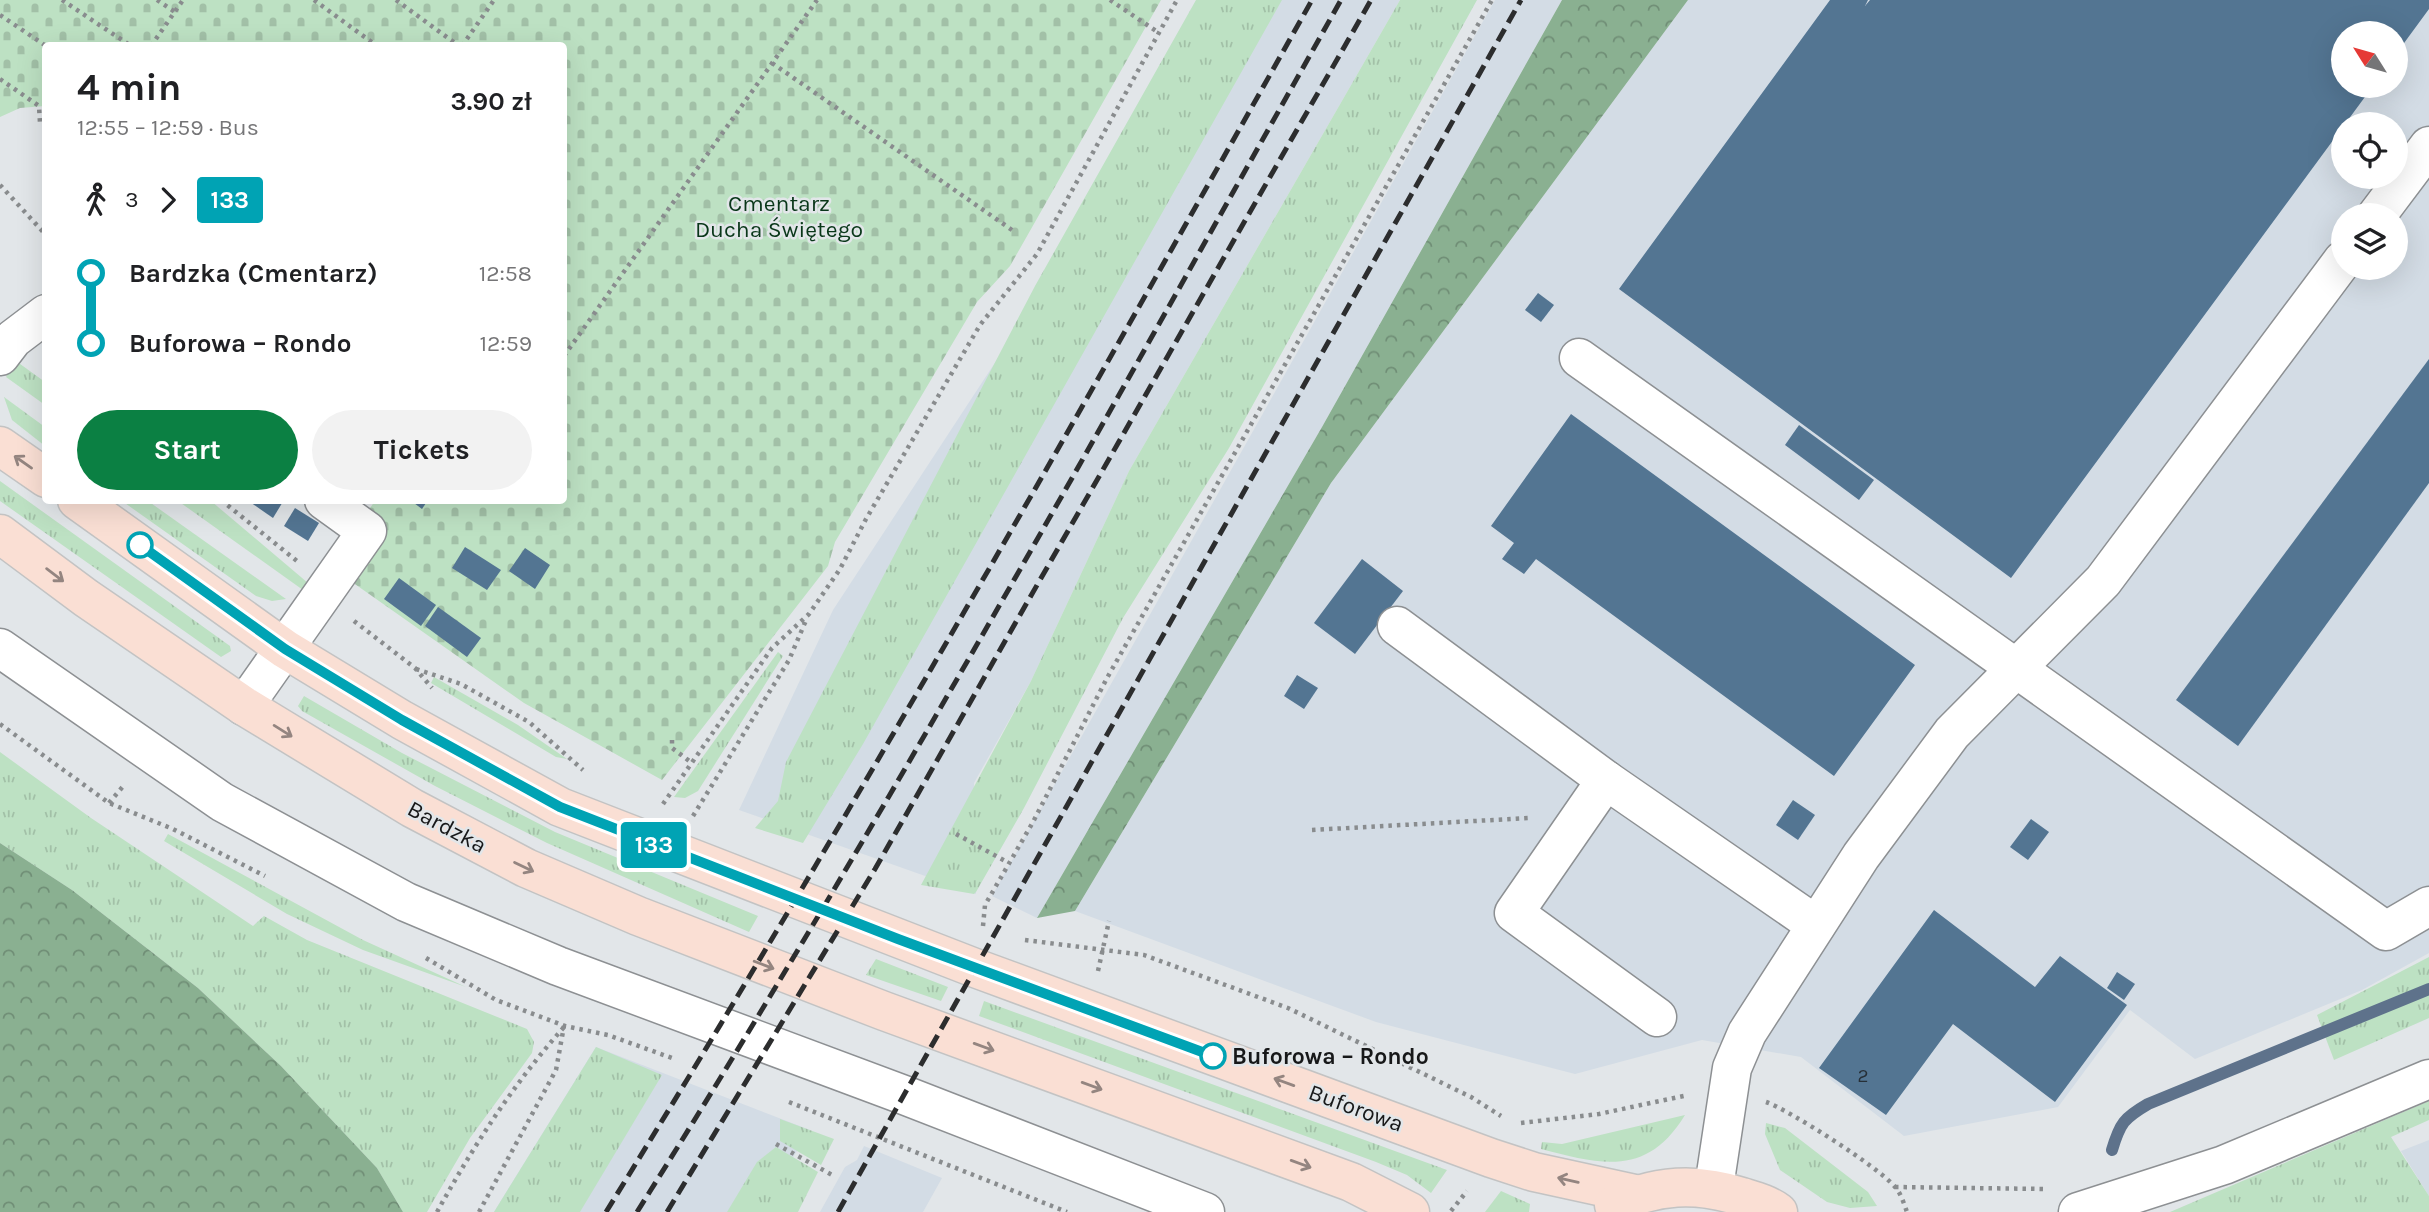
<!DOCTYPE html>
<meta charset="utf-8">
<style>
body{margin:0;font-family:Karla,sans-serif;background:#f2f2f2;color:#202124;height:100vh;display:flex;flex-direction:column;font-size:26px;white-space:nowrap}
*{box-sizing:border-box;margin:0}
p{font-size:23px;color:#757577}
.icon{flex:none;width:38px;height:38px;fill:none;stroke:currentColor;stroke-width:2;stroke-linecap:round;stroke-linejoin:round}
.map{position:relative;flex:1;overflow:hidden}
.details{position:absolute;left:42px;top:42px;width:525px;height:462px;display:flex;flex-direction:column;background:#fff;border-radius:7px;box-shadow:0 7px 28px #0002}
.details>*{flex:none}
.badge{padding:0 14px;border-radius:5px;font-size:24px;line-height:46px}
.needle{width:46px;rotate:307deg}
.controls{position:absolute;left:2331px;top:21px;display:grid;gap:14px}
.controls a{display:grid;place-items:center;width:77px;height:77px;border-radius:50%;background:#fff;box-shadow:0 7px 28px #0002;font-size:35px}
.map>.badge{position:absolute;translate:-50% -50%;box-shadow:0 0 0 4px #fff}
.legs{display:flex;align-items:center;gap:10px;height:77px;padding:0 35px;font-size:23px}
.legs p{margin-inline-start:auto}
.headline{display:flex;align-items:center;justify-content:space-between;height:119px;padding:0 35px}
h1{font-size:38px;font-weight:700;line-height:52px}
.cta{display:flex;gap:14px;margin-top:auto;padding:14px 35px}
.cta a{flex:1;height:80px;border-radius:42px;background:#0b8043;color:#fff;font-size:28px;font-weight:700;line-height:80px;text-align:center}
.cta a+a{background:#f2f2f2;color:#202124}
ul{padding:0 35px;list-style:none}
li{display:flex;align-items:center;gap:24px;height:70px;font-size:26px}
li i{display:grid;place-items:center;width:10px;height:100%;margin:0 9px;background:currentColor}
li i::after{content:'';width:18px;height:18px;margin:-9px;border:5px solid;border-radius:50%;background:#fff}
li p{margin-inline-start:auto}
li:first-child i{background:linear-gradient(#0000 50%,currentColor 0)}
li:last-child i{background:linear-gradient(currentColor 50%,#0000 0)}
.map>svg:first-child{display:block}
.built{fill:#d3dce5;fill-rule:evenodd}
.grass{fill:url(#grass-tufts)}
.forest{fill:url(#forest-crowns)}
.cemetery{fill:url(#cemetery-stones)}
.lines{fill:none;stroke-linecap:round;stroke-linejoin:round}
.stream{stroke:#5e728b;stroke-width:12}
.building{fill:#537592}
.minor-casing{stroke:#8d9093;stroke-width:41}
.major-casing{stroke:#c3c3c3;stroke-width:41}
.path{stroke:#898c8e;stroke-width:4.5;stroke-dasharray:3.5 5;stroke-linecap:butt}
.minor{stroke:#fff;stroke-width:38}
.major{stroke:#fadfd4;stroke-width:38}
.rail{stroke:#2c2d2e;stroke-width:5;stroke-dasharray:14 7;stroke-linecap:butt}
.oneway{stroke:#948580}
.line-1-casing{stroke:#fff;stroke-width:16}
.line-1{stroke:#00a3b4;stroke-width:10}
.stop-1-dot{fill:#fff;stroke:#00a3b4;stroke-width:3.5}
.labels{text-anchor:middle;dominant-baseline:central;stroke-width:5;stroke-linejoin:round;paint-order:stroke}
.number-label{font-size:19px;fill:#262f37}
.park-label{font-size:23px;fill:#093719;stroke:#e2e6e9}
.street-label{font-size:23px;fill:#171819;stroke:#e2e6e9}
.stop-label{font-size:23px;font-weight:bold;fill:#171819;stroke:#e2e6e9;text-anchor:start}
</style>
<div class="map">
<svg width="2429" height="1212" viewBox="0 0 2429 1212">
<defs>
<pattern id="grass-tufts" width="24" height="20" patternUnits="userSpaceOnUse" patternTransform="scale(1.75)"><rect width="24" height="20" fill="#bde1c3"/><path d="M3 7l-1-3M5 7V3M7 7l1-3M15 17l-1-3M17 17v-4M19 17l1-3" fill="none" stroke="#a2c0a7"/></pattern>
<pattern id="forest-crowns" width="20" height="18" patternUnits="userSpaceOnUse" patternTransform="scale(1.75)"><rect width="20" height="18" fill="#8ab091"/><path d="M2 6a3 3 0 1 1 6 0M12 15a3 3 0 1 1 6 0" fill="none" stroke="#708e76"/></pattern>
<pattern id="cemetery-stones" width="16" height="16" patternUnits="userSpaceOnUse" patternTransform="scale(1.75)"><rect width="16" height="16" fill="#bde1c3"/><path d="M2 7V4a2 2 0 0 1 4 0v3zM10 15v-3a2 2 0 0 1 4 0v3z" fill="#a2c0a7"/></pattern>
</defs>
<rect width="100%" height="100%" fill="#e2e6e9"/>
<!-- built -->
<g class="built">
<polygon points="1210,0 1400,0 1129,471 1031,681 974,783 976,894 739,810 833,610 1074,242"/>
<polygon points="1495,0 1562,0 1322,427 1037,918 992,896"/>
<path d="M1688,0h741v953l-67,37 -167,69 -65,-49 -72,97 -154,29 -103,-79 -99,-17 -127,34 -199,-52 -301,-111 256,-428zM2343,33h53v53h-53zM2343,124h53v53h-53zM2343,215h53v53h-53z"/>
<polygon points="596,1047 810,1130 759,1212 494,1212"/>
<polygon points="2429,1140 2429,1196 2401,1151"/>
<polygon points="864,1146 942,1178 923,1212 820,1212 845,1167 857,1160"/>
</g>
<!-- grass -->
<g class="grass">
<polygon points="1196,0 1282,0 863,744 803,843 755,828 778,801 786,762 1035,286"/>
<polygon points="1400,0 1477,0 1229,448 1123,618 1024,808 976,892 974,894 921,885 1031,681 1129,471"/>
<polygon points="16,361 45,382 45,405 6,377"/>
<polygon points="4,397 45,427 45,446 12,420"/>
<polygon points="0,481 230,646 231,651 221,657 0,501"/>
<polygon points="122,501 148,501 286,599 272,601 256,596"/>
<polygon points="178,501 211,501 308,583 303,590"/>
<polygon points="778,652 783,656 698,791 685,798 674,797"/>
<polygon points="434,677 518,725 567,759 556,757 431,683"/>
<polygon points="304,696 402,753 555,832 758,916 749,932 547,843 435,786 302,711 298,706"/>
<polygon points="0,752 91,818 253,926 264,916 307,940 527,1029 534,1042 532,1053 470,1138 427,1212 403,1212 377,1168 281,1066 198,988 72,890 0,843"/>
<polygon points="168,834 363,940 466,987 363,950 287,914 164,841"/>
<polygon points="2429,957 2429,1018 2334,1060 2317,1015"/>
<polygon points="876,959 948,987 941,1001 866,975"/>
<polygon points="984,1001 1447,1170 1431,1193 1407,1175 1376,1162 979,1016"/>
<polygon points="596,1047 662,1075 580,1212 494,1212"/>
<polygon points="2429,1101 2429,1120 2391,1137 2429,1196 2429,1212 2170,1212"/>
<path d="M1685,1115c-38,62 -83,50 -144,34l1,-7 20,2z"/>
<polygon points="780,1119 834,1139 821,1165 780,1141"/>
<polygon points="1766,1123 1785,1128 1868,1192 1877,1206 1850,1208 1827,1202 1780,1170 1765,1134"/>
<polygon points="776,1147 818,1172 798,1212 727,1212 757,1162"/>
<polygon points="1501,1191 1530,1204 1529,1212 1485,1212"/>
</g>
<!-- forest -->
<g class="forest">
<polygon points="1562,0 1688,0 1331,483 1075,911 1037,918 1322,427"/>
<polygon points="0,843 72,890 198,988 281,1066 377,1168 403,1212 0,1212"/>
</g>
<!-- cemetery -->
<polygon class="cemetery" points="0,0 1161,0 1010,266 977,302 835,542 828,566 662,780 524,703 352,582 370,508 375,501 564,500 564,46 46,46 45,106 20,108 0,117"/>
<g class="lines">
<!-- stream -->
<path class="stream" d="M2112,1150c8,-27 12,-32 36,-46l281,-115"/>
</g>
<!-- building -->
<g class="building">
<polygon points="1830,0 1868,0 1865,6 1870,0 2429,0 2429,9 2396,54 2396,33 2343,33 2343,86 2373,86 2011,578 1619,289"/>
<polygon points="1538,293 1554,305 1541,322 1525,310"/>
<polygon points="2429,359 2429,483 2238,746 2176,700"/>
<polygon points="1571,414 1915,665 1834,776 1536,559 1524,574 1502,559 1514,543 1491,526"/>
<polygon points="1799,425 1874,480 1859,500 1785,445"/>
<polygon points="247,500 284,500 273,518"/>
<polygon points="410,500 428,500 422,509"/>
<polygon points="295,508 319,523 308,541 284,526"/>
<polygon points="465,547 501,570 487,590 452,568"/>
<polygon points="525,548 550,565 535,589 509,571"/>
<polygon points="1362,559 1403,591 1355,654 1314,623"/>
<polygon points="399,578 436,605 421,626 384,599"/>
<polygon points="438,607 481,638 467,657 425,626"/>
<polygon points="1297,675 1318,688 1304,709 1284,696"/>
<polygon points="1793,800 1815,815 1798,840 1776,825"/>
<polygon points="2031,819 2049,832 2028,860 2010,847"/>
<polygon points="1934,910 2035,987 2060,956 2127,1005 2055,1102 1953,1024 1886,1115 1819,1068"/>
<polygon points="2117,972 2135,984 2124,1000 2107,988"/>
</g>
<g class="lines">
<!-- minor casing -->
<g class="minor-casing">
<g id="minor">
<polyline points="2377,215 2429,146"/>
<polyline points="0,356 13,339 46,314"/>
<polyline points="1579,358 2386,931 2429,906"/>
<polyline points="1397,626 1606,780"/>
<polyline points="0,648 222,802 406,902 558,966 904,1095 1205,1212"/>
<polyline points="244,706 367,531 324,500"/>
<polyline points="1657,1017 1514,913 1606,780 1816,925"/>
<polyline points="1714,1187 1732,1068 1747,1033 1861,856 1952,733 2103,581 2343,260"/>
<polyline points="2078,1212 2224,1165 2429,1079"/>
</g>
</g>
<!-- major casing -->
<g class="major-casing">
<g id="major">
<polyline points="0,446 46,478"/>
<polyline points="77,500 285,649 402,720 560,807 975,968 1491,1158 1534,1172 1635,1194"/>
<polyline points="0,534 86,598 244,706 412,808 526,868 638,916 884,1011 1351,1182 1410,1212"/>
<path d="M1614,1205c42,-21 83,-23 128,-8 13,4 25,7 36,15"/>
</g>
</g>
<!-- path -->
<g class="path">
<polyline points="62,0 131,46"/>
<polyline points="157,0 175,12"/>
<polyline points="314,0 377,46"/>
<polyline points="396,0 459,46"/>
<polyline points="1110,0 1159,33"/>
<polyline points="0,15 46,46"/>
<polyline points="151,46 183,0"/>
<polyline points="462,46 494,0"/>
<polyline points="772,63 1012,230"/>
<polyline points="0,79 39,106 40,123"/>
<polyline points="0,185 46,235"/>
<polyline points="564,356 817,0"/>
<polyline points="221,500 297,561"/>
<polyline points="354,621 415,668 432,688"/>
<polyline points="416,669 461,684 529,722 583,770"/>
<polyline points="0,724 109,803 173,829 265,876"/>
<polyline points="672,740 672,748 692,763"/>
<polyline points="109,803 125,784"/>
<polyline points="663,804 772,648 809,614 840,569 866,519 980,325 1037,254 1177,0"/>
<polyline points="693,816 789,660 807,618"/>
<polyline points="1312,830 1529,818"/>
<polyline points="956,834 1007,862"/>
<polyline points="983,926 985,905 1033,822 1107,678 1492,0"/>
<polyline points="1025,940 1144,955 1288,1008 1471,1097 1501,1116"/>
<polyline points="426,958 496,1000 565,1026 608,1035 672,1058"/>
<polyline points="1098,971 1109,921"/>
<polyline points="789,1102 1067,1212"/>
<path d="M1766,1102c23,8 114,66 129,85 6,6 9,17 12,25"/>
<polyline points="1521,1123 1599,1114 1688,1095"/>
<polyline points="776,1144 834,1176"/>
<polyline points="1895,1187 2045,1189"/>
<polyline points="1451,1211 1467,1191"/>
<path d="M437,1212c37,-67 77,-129 128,-186"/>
<polyline points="479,1212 556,1070 564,1026"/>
</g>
<!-- minor -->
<use href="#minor" class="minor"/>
<!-- major -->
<use href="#major" class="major"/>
<!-- rail -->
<g class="rail">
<path d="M606,1212c246,-398 477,-804 706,-1212"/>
<path d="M637,1212c249,-395 475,-805 704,-1212"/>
<polyline points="667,1212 875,869 1371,0"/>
<polyline points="838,1212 1521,0"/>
</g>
</g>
<!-- one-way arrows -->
<defs><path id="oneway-shaft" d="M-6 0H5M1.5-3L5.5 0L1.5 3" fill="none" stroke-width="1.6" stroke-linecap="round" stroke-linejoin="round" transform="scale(1.75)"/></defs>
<g class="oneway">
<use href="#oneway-shaft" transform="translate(23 462) rotate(-145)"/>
<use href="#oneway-shaft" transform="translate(55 575) rotate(37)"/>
<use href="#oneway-shaft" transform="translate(283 731) rotate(32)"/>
<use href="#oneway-shaft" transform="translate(524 867) rotate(26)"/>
<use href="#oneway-shaft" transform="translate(764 965) rotate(21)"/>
<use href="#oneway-shaft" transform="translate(984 1047) rotate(20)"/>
<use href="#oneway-shaft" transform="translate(1284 1082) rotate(-160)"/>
<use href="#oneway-shaft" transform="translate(1092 1086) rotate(20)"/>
<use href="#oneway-shaft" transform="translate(1301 1164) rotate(20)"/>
<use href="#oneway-shaft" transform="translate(1568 1180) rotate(-167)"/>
</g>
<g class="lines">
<!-- line-1 casing -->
<g class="line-1-casing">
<polyline id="line-1" points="140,545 285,649 402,720 560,807 898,939 1213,1056"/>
</g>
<!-- line-1 -->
<use href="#line-1" class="line-1"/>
</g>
<!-- markers -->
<g class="stop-1-dot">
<circle cx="140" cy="545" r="12"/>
<circle cx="1213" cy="1056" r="12"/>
</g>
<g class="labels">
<!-- number labels -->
<g class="number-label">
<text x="1863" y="1076">2</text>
</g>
<!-- park labels -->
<g class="park-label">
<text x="779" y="203">Cmentarz<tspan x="779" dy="26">Ducha Świętego</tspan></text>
</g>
<!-- street labels -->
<g class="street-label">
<text transform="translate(447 827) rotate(28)">Bardzka</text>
<text transform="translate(1356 1108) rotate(20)">Buforowa</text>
</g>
<!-- stop labels -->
<g class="stop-label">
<text x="1232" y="1056">Buforowa – Rondo</text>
</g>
</g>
</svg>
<div class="controls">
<a><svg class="needle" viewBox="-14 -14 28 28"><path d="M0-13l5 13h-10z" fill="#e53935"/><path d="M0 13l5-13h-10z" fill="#757577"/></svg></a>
<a><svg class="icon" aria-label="locate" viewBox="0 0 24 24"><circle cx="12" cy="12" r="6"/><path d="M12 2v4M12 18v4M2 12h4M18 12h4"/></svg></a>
<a><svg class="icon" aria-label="layers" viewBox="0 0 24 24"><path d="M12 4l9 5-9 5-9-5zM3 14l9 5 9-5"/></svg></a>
</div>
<b class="badge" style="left:654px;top:845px;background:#00a3b4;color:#fff">133</b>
<section class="details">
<div class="headline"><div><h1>4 min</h1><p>12:55 – 12:59 · Bus</p></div><b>3.90 zł</b></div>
<div class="legs"><svg class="icon" aria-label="walk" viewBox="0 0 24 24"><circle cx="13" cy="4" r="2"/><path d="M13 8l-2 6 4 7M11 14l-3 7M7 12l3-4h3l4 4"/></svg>3<svg class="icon" aria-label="forward" viewBox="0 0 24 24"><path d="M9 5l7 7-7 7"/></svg><b class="badge" style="background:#00a3b4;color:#fff">133</b></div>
<ul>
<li><i style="color:#00a3b4"></i><b>Bardzka (Cmentarz)</b><p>12:58</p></li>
<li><i style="color:#00a3b4"></i><b>Buforowa – Rondo</b><p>12:59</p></li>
</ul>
<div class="cta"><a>Start</a><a>Tickets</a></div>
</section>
</div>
